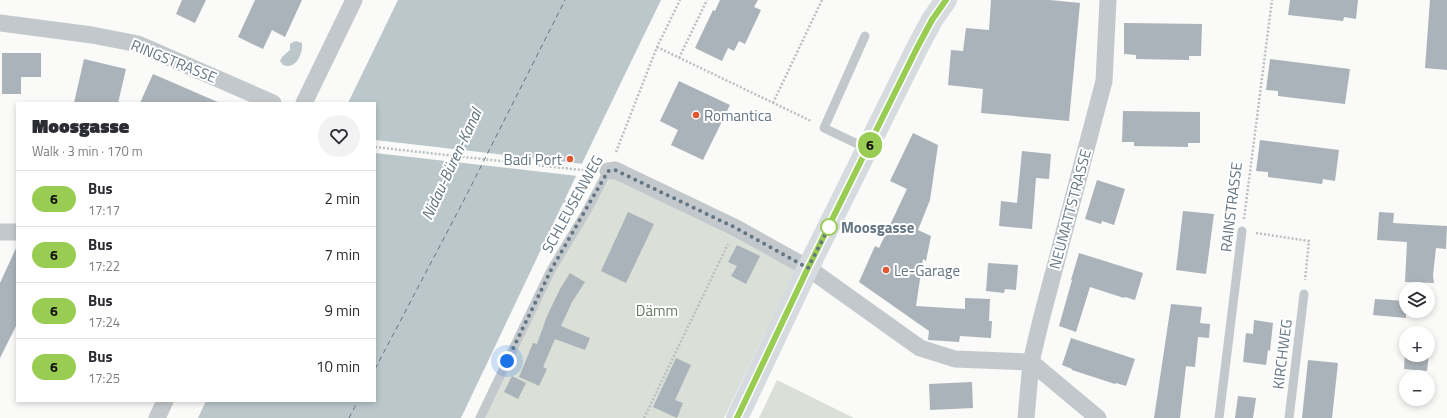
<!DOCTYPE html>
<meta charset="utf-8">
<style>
body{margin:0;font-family:"Titillium Web",sans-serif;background:#f2f2f3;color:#2b2b33;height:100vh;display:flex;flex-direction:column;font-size:15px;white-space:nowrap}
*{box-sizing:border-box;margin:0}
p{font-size:13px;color:#7c7c81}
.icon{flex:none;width:22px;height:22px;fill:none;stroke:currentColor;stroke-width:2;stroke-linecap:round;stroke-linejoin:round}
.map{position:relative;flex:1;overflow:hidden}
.side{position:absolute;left:16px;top:102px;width:360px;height:300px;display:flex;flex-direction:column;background:#fff;border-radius:0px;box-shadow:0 2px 6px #0003}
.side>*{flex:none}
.badge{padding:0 8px;border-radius:13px;font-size:14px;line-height:26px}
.tools{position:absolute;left:1399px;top:282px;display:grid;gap:8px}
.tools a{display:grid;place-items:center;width:36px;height:36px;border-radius:50%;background:#fff;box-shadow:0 2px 6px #0003;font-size:20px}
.you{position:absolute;width:20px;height:20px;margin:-10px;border:3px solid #fff;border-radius:50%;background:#1a73e8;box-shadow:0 0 0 6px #1a73e833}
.map>.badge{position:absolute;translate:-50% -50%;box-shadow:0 0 0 2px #fff}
.round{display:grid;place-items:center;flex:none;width:42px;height:42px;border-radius:21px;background:#f2f2f3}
.head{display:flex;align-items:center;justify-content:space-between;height:68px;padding:0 16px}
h1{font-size:19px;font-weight:800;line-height:30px}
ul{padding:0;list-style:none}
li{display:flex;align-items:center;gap:12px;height:56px;padding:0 16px;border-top:1px solid #e1e1e2}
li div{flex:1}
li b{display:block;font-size:15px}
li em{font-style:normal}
li .badge{min-width:44px;font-weight:700;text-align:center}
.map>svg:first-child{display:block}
.green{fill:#dadfd7}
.water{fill:#bbc7cb}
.pier{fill:#fafaf8}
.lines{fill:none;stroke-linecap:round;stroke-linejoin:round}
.ferry{stroke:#60757c;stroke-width:1;stroke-dasharray:5 4;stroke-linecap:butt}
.building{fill:#aab3b9}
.path{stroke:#bbbfc2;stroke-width:2.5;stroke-dasharray:2 2;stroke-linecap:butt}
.service{stroke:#c3c8cc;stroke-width:9}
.minor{stroke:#c3c8cc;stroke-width:17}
.secondary{stroke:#d6dbdf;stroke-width:22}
.line-casing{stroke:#fff;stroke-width:9}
.line{stroke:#99cc53;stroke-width:6}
.walk{stroke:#657683;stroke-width:4;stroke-dasharray:0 7.2}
.poi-dot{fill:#e4572e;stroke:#fff;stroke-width:1.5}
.stop-dot{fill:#fff;stroke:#99cc53;stroke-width:2}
.labels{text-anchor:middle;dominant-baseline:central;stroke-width:4;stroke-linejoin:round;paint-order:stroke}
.street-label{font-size:15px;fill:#657683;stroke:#fff}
.poi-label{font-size:15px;fill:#657683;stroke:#fff;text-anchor:start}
.stop-label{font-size:15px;font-weight:bold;fill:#657683;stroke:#fff;text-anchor:start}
.park-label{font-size:15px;fill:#687a64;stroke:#fff}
.water-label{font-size:16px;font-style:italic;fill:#60757c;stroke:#fff}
</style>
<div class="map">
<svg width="1447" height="418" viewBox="0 0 1447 418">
<rect width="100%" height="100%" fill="#fafaf8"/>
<!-- green -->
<g class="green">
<polygon points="615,170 799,263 724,418 483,418 554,273"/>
<polygon points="777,380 854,418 759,418"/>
</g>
<!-- water -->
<g class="water">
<path d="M398,0h263c-68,139 -134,279 -200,418h-263l8,-17h169v-298h-27z"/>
<path d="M296,41l6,2c1,11 -6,27 -19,22l-3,-4 2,-4 8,-7v-6l3,-2z"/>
</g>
<!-- pier -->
<polygon class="pier" points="375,140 584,164 578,176 375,153"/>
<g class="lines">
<!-- ferry -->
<g class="ferry">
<polyline points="375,369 464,200 565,0"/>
<polyline points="349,418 358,401"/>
</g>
</g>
<!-- building -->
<g class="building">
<polygon points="182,0 206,0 195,23 176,14"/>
<polygon points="255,0 302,0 285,37 272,30 263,49 238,37"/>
<polygon points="720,0 758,0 754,7 761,10 745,44 739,41 734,51 728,48 722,61 695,48 713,10 715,11"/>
<polygon points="991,0 1050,0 1080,3 1069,121 981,113 983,89 948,85 951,50 963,51 966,28 989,30"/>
<polygon points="1290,0 1358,0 1356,19 1344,17 1343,21 1288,15"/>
<polygon points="1430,0 1447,0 1447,70 1425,68"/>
<polygon points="1124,23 1202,24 1201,56 1189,56 1189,60 1136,59 1136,55 1124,54"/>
<polygon points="2,53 41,53 41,77 21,77 21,94 2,94"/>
<polygon points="84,59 126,69 118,103 74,103"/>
<polygon points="1270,59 1350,69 1345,104 1278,96 1278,91 1266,90"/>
<polygon points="153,74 220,103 140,103"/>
<polygon points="679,81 730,105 703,160 671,145 678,130 660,121"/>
<polygon points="1123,111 1200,112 1200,143 1188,143 1188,147 1134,146 1134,142 1122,142"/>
<polygon points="913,133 938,145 930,200 918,230 931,236 926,261 923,259 916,306 965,309 965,298 990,299 989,321 992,321 991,338 960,336 959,342 928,340 929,331 859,282 875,246 879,248 907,189 890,181"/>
<polygon points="1260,140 1339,150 1335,181 1323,179 1322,184 1268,177 1268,172 1256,171"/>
<polygon points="1022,151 1051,154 1049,179 1036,178 1032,229 999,226 1001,201 1017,203"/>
<polygon points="1097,180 1125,189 1114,225 1102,221 1101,224 1085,219"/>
<polygon points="1183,211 1214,214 1206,274 1176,270"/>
<polygon points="628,212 654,224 626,283 601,271"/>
<polygon points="1379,212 1394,213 1393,223 1447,226 1446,249 1436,248 1433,275 1434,283 1405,282 1407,242 1377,240"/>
<polygon points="737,245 760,256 746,284 731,276 737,266 728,262"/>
<polygon points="17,246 17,324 0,358 0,283"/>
<polygon points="1079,253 1143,273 1135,300 1125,297 1124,298 1090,287 1076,332 1059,326 1072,280 1071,280"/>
<polygon points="988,263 1018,265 1016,290 1005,289 1004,293 986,291"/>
<polygon points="570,273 585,282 572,302 561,326 590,338 585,350 555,339 543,367 547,369 539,386 535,384 519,377 533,343 537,344 547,316 560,289"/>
<polygon points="1375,299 1406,301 1406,318 1373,315"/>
<polygon points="1171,304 1202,307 1200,323 1210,324 1209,338 1198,337 1195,367 1186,366 1180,418 1154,418"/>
<polygon points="1254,320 1273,323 1270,351 1268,350 1266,365 1243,362 1246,333 1253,334"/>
<polygon points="1406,335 1406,355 1428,355 1428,336 1431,336 1427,371 1404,369"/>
<polygon points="1071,338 1135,359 1126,386 1116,383 1115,384 1072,370 1072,369 1062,365"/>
<polygon points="676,358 691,365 675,400 683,403 677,418 653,407"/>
<polygon points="1308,360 1338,363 1332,418 1302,418"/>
<polygon points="512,376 526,383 518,399 504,392"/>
<polygon points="972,382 973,408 930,410 929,384"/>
<polygon points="1238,396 1256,398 1253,418 1235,418"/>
</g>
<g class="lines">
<!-- path -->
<g class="path">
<polyline points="657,47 811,121"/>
<polyline points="679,58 707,0"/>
<polyline points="773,103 822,0"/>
<polyline points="375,147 590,171"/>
<polyline points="616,152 657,47 680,0"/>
<polyline points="564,201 573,206"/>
<polyline points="1244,219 1272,0"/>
<polyline points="1256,233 1309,241 1305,280"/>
<polyline points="644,418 728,244"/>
</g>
<!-- service -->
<g class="service">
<polyline points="865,36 824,128 868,149"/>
<polyline points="480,418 551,270 586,212 608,171"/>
<polyline points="1219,418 1242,231"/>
<polyline points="1289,418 1304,294"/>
</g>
<!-- minor -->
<g class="minor">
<polyline points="0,23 92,35 138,44 273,103"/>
<polyline points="304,103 354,0"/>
<polyline points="608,171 615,170 736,228 808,268 920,348 955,359 1031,362 1098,418"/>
<polyline points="0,232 17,232"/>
<polyline points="157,418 165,401"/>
<polyline points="1026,418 1031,362 1041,320 1104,81 1108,0"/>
</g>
<!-- secondary -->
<polyline class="secondary" points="737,418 808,268 917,48 932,20 946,0"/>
</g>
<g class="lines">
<!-- line casing -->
<g class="line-casing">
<polyline id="line" points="737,418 808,268 917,48 932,20 946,0"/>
</g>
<!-- line -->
<use href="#line" class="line"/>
<!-- walk -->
<polyline class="walk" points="507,361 551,270 608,171 615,170 736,228 808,268 829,227"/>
</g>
<!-- markers -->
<g class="poi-dot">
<circle cx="696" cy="115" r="4"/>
<circle cx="570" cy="159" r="4"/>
<circle cx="886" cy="270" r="4"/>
</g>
<circle class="stop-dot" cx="829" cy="227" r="8"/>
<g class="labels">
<!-- street labels -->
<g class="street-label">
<text transform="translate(174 61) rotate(22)">RINGSTRASSE</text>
<text transform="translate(572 204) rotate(-61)">SCHLEUSENWEG</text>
<text transform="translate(1231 207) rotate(-83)">RAINSTRASSE</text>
<text transform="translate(1070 209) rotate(-75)">NEUMATTSTRASSE</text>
<text transform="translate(1282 354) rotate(-83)">KIRCHWEG</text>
</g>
<!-- poi labels -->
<g class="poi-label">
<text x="704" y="115">Romantica</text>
<text x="562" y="159" text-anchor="end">Badi Port</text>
<text x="894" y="270">Le-Garage</text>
</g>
<!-- stop labels -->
<g class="stop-label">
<text x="841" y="227">Moosgasse</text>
</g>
<!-- park labels -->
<g class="park-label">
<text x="657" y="310">Dämm</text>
</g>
<!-- water labels -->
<g class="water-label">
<text transform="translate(451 164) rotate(-65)">Nidau-Büren-Kanal</text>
</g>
</g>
</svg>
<div class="tools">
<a><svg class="icon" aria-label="layers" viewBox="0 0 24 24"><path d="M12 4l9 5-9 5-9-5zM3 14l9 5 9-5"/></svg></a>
<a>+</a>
<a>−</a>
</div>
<div class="you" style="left:507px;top:361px"></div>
<b class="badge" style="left:870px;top:145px;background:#99cc53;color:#111">6</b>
<section class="side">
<div class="head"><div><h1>Moosgasse</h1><p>Walk · 3 min · 170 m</p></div><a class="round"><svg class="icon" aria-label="heart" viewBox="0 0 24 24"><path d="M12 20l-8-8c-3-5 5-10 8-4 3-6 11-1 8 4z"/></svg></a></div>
<ul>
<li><span class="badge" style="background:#99cc53;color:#111">6</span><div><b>Bus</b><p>17:17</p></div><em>2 min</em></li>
<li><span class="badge" style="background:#99cc53;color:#111">6</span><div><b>Bus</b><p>17:22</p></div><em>7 min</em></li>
<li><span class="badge" style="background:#99cc53;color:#111">6</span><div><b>Bus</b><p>17:24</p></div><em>9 min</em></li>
<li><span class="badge" style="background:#99cc53;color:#111">6</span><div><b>Bus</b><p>17:25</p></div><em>10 min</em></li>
</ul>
</section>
</div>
